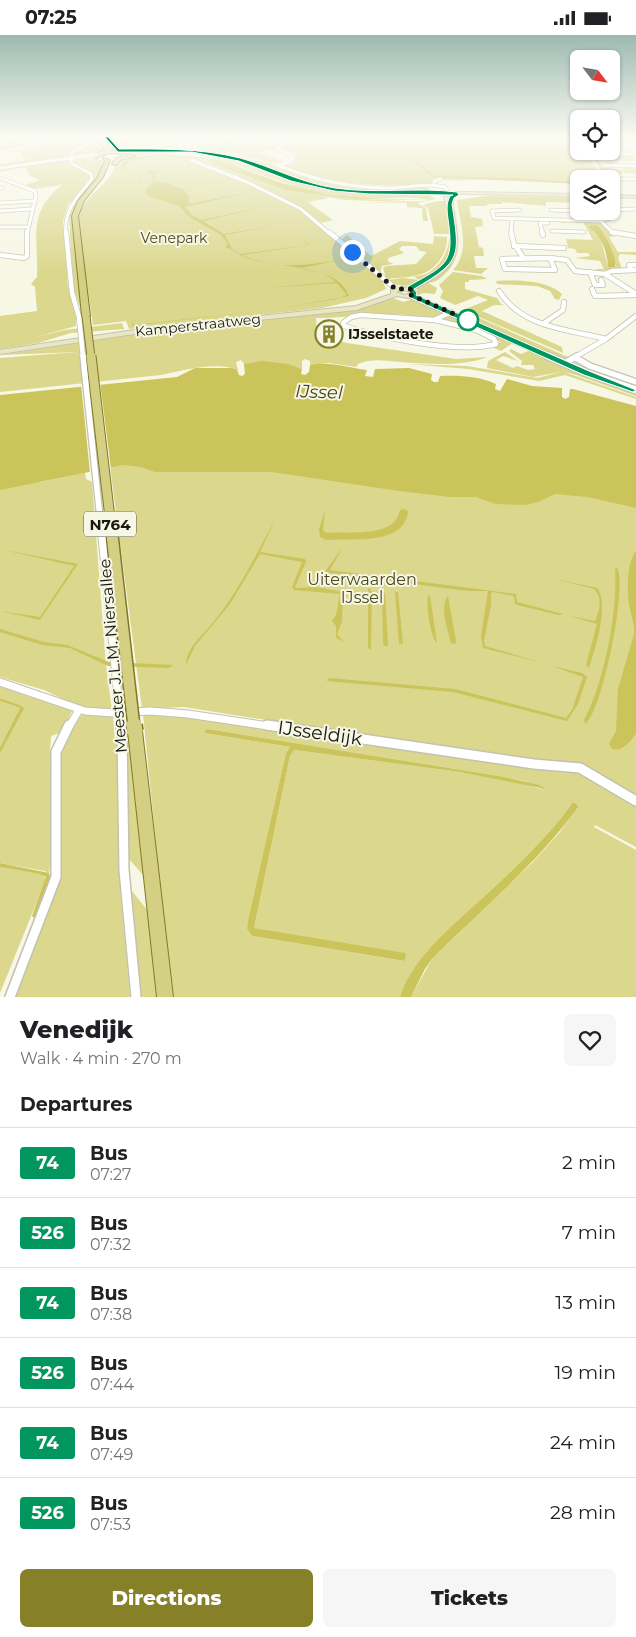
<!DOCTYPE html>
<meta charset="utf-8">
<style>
body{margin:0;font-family:Montserrat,sans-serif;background:#f6f6f6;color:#202124;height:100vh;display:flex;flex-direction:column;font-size:19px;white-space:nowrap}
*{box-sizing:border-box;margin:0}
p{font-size:16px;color:#757577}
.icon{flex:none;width:28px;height:28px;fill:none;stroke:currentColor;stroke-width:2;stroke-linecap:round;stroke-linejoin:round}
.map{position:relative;height:962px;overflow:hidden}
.details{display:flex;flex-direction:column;background:#fff;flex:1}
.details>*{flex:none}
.badge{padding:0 10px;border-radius:4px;font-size:18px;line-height:32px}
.needle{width:32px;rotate:121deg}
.buttons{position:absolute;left:570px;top:15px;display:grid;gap:10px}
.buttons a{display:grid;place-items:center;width:50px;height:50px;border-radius:8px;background:#fff;box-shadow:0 1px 4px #0004;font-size:25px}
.you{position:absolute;width:25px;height:25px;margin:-12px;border:4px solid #fff;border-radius:50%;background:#1a73e8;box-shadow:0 0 0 8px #1a73e833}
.map>.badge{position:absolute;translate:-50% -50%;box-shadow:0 0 0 2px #fff}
h2{padding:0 20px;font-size:19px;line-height:45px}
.round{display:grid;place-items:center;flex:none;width:52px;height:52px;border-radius:8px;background:#f6f6f6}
.headline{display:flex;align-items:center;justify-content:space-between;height:85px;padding:0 20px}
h1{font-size:24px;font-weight:800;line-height:38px}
.primary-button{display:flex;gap:10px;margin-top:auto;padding:10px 20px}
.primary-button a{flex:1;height:58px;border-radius:8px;background:#868028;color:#fff;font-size:20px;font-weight:800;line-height:58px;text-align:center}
.primary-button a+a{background:#f6f6f6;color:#202124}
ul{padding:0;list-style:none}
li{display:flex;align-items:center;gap:15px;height:70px;padding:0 20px;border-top:1px solid #e0e0e0}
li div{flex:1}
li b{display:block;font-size:19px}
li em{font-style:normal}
li .badge{min-width:55px;font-weight:700;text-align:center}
.status{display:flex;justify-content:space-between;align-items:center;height:35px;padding:0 25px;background:#fff;direction:ltr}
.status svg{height:14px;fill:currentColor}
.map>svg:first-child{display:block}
.green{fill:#dbd78d;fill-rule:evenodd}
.water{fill:#cac45b}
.pier{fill:#f7f7e5}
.building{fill:#ebe47c}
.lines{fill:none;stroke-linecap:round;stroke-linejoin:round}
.minor-far4-casing{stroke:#c3c2b1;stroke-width:4.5}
.minor-far3-casing{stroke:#c3c2b1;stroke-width:6}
.minor-far2-casing{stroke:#c3c2b1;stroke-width:8}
.minor-far1-casing{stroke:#c3c2b1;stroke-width:9}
.minor-casing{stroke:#c3c2b1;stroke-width:12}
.tertiary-far2-casing{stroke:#c3c2b1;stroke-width:5}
.tertiary-far1-casing{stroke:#c3c2b1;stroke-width:7}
.tertiary-casing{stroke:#c3c2b1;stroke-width:9}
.secondary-casing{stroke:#c3c2b1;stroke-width:2}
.primary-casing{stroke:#807a26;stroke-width:2}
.minor-far4{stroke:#fff;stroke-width:3}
.minor-far3{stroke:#fff;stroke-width:4.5}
.minor-far2{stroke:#fff;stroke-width:5.5}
.minor-far1{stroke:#fff;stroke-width:7}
.minor{stroke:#fff;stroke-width:9}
.tertiary-far2{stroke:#fff;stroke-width:4}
.tertiary-far1{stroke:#fff;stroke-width:5}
.tertiary{stroke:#fff;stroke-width:7}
.secondary{fill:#e9e7c1;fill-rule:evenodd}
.primary{fill:#d4cf83;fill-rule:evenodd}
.minor-bridge-far3-casing{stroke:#c3c2b1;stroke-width:6;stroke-linecap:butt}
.minor-bridge-far2-casing{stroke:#c3c2b1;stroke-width:8;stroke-linecap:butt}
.minor-bridge-far1-casing{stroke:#c3c2b1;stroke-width:9;stroke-linecap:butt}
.minor-bridge-casing{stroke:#c3c2b1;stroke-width:12;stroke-linecap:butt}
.primary-bridge-far3-casing{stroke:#807a26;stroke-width:9;stroke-linecap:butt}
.primary-bridge-far2-casing{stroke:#807a26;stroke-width:11;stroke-linecap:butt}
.primary-bridge-far1-casing{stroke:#807a26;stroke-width:14;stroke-linecap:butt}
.primary-bridge-casing{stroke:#807a26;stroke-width:18;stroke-linecap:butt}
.minor-bridge-far3{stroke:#fff;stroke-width:4.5}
.minor-bridge-far2{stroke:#fff;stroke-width:5.5}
.minor-bridge-far1{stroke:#fff;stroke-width:7}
.minor-bridge{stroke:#fff;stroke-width:9}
.primary-bridge-far3{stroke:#d4cf83;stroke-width:7}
.primary-bridge-far2{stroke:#d4cf83;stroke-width:9}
.primary-bridge-far1{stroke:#d4cf83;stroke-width:11}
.primary-bridge{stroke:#d4cf83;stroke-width:15}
.line{fill:#00965e;stroke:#fff}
.walk{stroke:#191913;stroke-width:5;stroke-dasharray:0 9}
.stop-dot{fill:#fff;stroke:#00965e;stroke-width:2.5}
.labels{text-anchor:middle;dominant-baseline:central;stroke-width:4;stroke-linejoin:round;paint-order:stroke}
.far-park-label{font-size:14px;fill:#4b481d;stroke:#f7f7e5}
.far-street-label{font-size:14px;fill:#191913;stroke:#f7f7e5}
.far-poi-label{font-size:14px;font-weight:bold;fill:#191913;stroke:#f7f7e5;text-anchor:start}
.shield{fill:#f7f7e5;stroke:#5c5c52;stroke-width:1}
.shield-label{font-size:15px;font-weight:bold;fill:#191913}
.park-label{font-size:16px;fill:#4b481d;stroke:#f7f7e5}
.street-label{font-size:16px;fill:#191913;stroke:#f7f7e5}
.water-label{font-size:18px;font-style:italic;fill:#48451a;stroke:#f7f7e5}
.near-street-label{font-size:19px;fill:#191913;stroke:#f7f7e5}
</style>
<div class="status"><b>07:25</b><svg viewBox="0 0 49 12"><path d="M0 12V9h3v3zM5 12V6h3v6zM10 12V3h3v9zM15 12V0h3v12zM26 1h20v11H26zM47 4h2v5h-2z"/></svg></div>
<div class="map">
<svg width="636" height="962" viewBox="0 0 636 962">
<rect width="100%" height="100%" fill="#f7f7e5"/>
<!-- green -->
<g class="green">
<polygon points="0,103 14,103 15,106 15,103 57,103 0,116"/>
<polygon points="60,103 86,103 79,110 65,116 82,111 89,103 91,106 70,118 69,121 0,132 0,129 27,125 23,123 21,116 41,112 35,109"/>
<polygon points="95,103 98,103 104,114 79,116 104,114 103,117 73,120 74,117 94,107"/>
<path d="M109,103c21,0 44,15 65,5l-30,-1 -15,-4 21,3 11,-3 23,1 -7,10 -30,-3 -30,2z"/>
<polygon points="198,103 209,103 215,109 247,115 279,128 252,116 221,109 214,104 221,103 251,110 263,105 278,109 276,114 258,117 285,127 278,129 234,119 204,116 197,112 199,108"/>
<path d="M297,103h282v13h7l16,28h-23v4l-65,-4 -52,1 6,1 -34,-2 -3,2 1,3c-53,4 -101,1 -150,-19l12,-4 2,-3 -2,-4 -13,-6 2,-4 -2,-1z"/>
<polygon points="195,115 232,120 270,128 302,141 333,149 399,154 424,151 432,156 429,158 361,157 328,153 303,148 256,129"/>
<polygon points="589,116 596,119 611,121 632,120 634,126 598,125 603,132 622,135 623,132 636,133 636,139 625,138 622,134 623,139 606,136 611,143 605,143"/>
<path d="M159,119l65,4 24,7 44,17 29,7 64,6h44l6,4 -18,4 9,5 2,13h-5l-1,-13 -15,-1v-4l-55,-1h57l-64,-2 -24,-4 7,2 -20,4 25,18 -12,3 -17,-14 -11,-6 89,76 4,10 -20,9 -44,10 -193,21 -3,-8 -33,4 -15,-103c3,-23 20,-30 33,-47 3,-5 4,-10 7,-15l14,-4zM236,130c42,17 81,30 127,33 21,1 45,-2 66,2 -12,3 -26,1 -38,0 -54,-1 -108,-9 -155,-35z"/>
<polygon points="94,123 104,126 102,135 77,169 80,272 73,252 69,181 72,170 91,148 93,141 90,136 73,128 72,125"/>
<path d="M68,125c4,9 17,8 22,17l-4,9 -18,19 -5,16 5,66 8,28v11l-40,11 29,-7 57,-7 2,6 -53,4 -33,10 -38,6v-33l37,-5 -2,-24 -4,-3 6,-7c2,-40 -11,-64 25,-92l-28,4 -9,-4 15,-5 -10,-4 -5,-9 -25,5 1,-3z"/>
<path d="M484,161l95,1v6l-33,-1v4l-44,-4v2h-14l-2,2h-17l2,11 11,2 1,7 -8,1 4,20 4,1 1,8h-10l2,12h12l-7,6 -28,-4c18,-20 7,-46 4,-70z"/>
<polygon points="438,166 445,166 447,170 451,197 448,199 434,199 428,173 423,170"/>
<path d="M452,166h2c2,25 12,50 -7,71 -7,7 -10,10 -19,11l9,5 -2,6 -11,-1 -7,2v-7c29,-17 44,-23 38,-60 -1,-9 -5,-19 -3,-27z"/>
<path d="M550,185l49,1 12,13 6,2 -8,1 9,15h18v3l-16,-1 -2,4 4,11 -24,2 -2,-2h8l-4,-8 -25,-3 15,-2 -2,-3h-11l-2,-4 -7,-1 -2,-9 27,1 -10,-18 -19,1zM598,191l13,22 5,18h-8l-7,-26 -11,-13z"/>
<path d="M347,200l24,21 29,-15 33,3 1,-8 13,1c1,14 -10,31 -23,36 -10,5 -24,4 -36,6l-2,-1 -3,-10 3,-2 30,-2 11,-12 -7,-1 -4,-5h-14l-3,3 5,4 -16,5v3l5,3 -11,2 -2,8 -39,-34z"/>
<path d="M449,203l3,1c-1,5 0,12 -2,16 -8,20 -44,41 -62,25l15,-2 17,2 -6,-3c4,-2 8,-1 12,-3 13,-6 23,-22 23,-36z"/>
<polygon points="453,237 482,241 487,244 469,245 469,247 465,247 465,254 497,263 501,269 504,270 494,270 482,276 562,312 563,318 463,275 488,265 478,261 455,270 440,263 443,256 439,250"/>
<path d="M496,246c20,-1 51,-1 66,13l-3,6 -4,-1 -5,-8 -13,-5 -40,-2z"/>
<path d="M393,263l10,4 11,-3 29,15c-11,8 -24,2 -37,1 -31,-3 -60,3 -90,3l1,18 30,7 109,16 32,-2c-27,10 -60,7 -88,5 -16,-1 -27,-4 -42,2l-2,3 -27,-4 -19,2v-4l-5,-2 -3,2v8c-20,-6 -37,-9 -58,-5l-3,-4 -5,2 2,9c-18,-11 -57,0 -77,4l-161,17v-34l78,-6 -78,3 168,-26 170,-17z"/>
<polygon points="461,275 568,322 569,323 560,324 459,278"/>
<polygon points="451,281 514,307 501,316 494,313 500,307 483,296 442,284"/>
<polygon points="511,314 521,319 531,315 636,357 636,361 573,339 564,337 636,362 636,364 565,340 539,346 468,334 408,329 467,331 537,343 561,337 533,342 487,333 488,326 505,317 518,326 503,321 496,325 513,333 517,331 528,335 535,334 533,330 521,330 522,326 509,316"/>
<polygon points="154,428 636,455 636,763 593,737 184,672 142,674 110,431"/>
<polygon points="85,437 86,444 92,447 106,630 112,676 80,672 44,655 0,642 0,448 41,447"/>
<path d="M0,651l72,25 -10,21 -11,4c-4,46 4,92 -2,138l-4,-3 -45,-8v-109l23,-43 -3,-6 -20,-7z"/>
<polygon points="0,666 20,673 0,712"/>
<path d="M164,678l412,57 60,34v43l-41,-22 -1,2 42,23v147h-225l21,-38 100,-96 27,-30 20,-27 -6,-4c-24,34 -54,62 -84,90 -28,28 -79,66 -89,105h-226l-11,-82 -20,-201zM208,694l297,48 19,4 20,9 -23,-7 -61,-11 -166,-22 -4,6 -36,172 152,28 -3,5 -151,-25 -5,-7 39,-176 4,-6 -85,-14v-3z"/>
<polygon points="84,679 113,681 115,706 118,707 120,854 130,962 13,962 57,851 59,716 78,683"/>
<polygon points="128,697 144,839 143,840 129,824 128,819 125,698"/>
<polygon points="0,832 42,839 46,844 0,958"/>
<polygon points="131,855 148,876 156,962 141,962"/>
</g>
<!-- water -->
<g class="water">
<path d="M164,120l51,4 67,24 45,11 37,4 65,2 -73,-1 -71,-9 -78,-29 3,-1 -2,-1 -50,-3 -30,5 -4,9h-3l2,-7c11,-8 27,-7 41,-8z"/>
<polygon points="406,120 408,120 435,141 514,143 561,146 579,145 579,149 433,142"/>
<path d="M193,129l-39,10 1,7 13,2 13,6 50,-10 -48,10 6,7 -1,8 68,-13 -71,16 7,8 9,5 82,-17 -80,18 21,13 53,-9 -52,10 7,14 8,5 68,-9 -10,-11 11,11 26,-4 -93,14c35,16 68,10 103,4l-44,9c18,5 40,7 48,28l-73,13 -144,17v-3l2,2 142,-16 60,-10 11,-4 -10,-12 -75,5 74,-6c-18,-17 -60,-15 -83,-22 -10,-2 -20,-11 -28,-13l3,-3 -7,-9 -33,-19 -9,-10 -31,-10 -3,-6 9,-8 -2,-8h-11l-5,18 4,-18 10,-1 -2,-4 11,4z"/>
<path d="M591,190l7,1c8,10 19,30 17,41h-7c-1,-16 -6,-30 -19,-40z"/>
<path d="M262,326l26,3 14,5 -1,5 4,1 4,-3 1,-7c20,-4 38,3 57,5l-2,6 8,1 2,-8 34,-1 23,6 -1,6 3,2h4l2,-6c18,-1 39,0 56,8l-1,5 5,2 7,-12 25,7 30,2v9l3,2 4,-2 1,-8h3l63,17v102l-48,-11 -33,-3 -17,8 -13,3 -29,-1 -20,-7h-26l-51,-6 -127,-19h-117l-14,-5 -18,-2 -123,25v-95l177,-18 18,-9h37l5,2 2,5 3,1 3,-2 -1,-10z"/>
<path d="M404,474l4,2c-3,35 -56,27 -82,29l-6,-3 -1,-8 6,-18 -2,20 4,2c22,-2 68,6 73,-23z"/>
<path d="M275,485l-15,32 45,7 1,3 -11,25 1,1 20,-1 27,5 -1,30 -5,12 7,8 -8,-4v-12l-4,-5 4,-6 4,-21 -46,-4 -2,-3 10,-25 -42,-8 -30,50 -35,42 -9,19c1,-17 13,-26 24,-39 27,-31 45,-70 65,-106z"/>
<polygon points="343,512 330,535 516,559 517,567 563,579 559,580 517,570 515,569 514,561 493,557 491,558 491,570 484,606 485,611 543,628 483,613 481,601 488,556 468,556 330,538 320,548 324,538"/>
<polygon points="0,514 78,529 40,585 0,576 40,582 74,531"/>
<path d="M636,516v183c-7,8 -13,18 -24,15l-3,-5 7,-13 2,-42 16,-55c1,-11 -4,-20 -5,-31 -2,-15 -2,-41 7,-52z"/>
<path d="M617,533c11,16 -15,146 -32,156l-1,-4c20,-37 34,-109 31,-151z"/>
<path d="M555,544l42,9c13,16 -2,61 -8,80l-3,-3 11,-41 -28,-8 26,5c5,-11 8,-23 -1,-32z"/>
<polygon points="370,553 372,557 371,615 368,613 368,554"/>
<polygon points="382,557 385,558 388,611 384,611 383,606"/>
<polygon points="395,557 398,557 403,609 399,609"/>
<path d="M428,560l2,1 7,47c-7,-5 -11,-38 -9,-48z"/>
<path d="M448,561l8,45 -1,3 -4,-1c-3,-13 -12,-37 -3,-47z"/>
<polygon points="0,594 44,607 67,610 109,627 173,630 169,633 108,631 70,613 42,610 0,597"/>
<polygon points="552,631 582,638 587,642 578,669 567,686 453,657 327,646 329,643 455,654 566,683 572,675 583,642"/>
<polygon points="0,663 20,670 24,674 0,719 0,712 20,673 0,666"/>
<polygon points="208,694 505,742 539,750 546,754 460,737 294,715 290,721 254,893 405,918 406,921 404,926 252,901 247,894 248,886 286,718 290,712 205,698 205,695"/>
<path d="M573,767l6,4c-42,58 -97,103 -147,153l-7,10 -14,28h-11c10,-39 61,-78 89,-105 30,-28 60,-56 84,-90z"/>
<path d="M0,828l49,10c4,12 -9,34 -15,45l-2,-2 14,-39 -6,-3 -40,-7z"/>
</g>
<!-- pier -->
<polygon class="pier" points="100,347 111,434 90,438 81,349"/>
<!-- building -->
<polygon class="building" points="322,295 336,297 340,298 337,303 318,301"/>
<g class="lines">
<!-- minor-far4 casing -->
<g class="minor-far4-casing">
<g id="minor-far4">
<polyline points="171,103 196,104"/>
<polyline points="425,103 426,109"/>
<polyline points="276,107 287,104"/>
<polyline points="630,109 636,109"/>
<polyline points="12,115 59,103"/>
<polyline points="186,115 196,104"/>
<polyline points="193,116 198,106 196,104"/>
<polyline points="595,118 636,119"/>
<polyline points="191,125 247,147 301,174 330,199"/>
<path d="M277,130c34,14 69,22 106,23 20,1 42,-6 62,-1l3,4"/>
<polyline points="277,130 290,127 293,121 278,114 280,108 278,108"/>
<polyline points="603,130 636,131"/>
<polyline points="0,133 99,119"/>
<polyline points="0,143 35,156 36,161 27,199"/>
<polyline points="611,144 636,144"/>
<polyline points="434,150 434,146 441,144"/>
<polyline points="0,153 3,153"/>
<polyline points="0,168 35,166"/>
<polyline points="520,175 492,176 494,183 601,186 610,183"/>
<polyline points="551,175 579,176"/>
<polyline points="611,175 636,174"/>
<polyline points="0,176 31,174"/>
<polyline points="601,186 614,199"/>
<polyline points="0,192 27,192"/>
<polyline points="552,196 584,197"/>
<path d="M66,199c-3,-24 12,-38 26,-55l-1,-5 -20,-11 1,-11 16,-8 5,-6"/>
<polyline points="511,199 512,184"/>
<polyline points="543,199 540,188 548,188"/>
</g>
</g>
<!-- minor-far3 casing -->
<g class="minor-far3-casing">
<g id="minor-far3">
<polyline points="66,197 72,258 79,282"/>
<polyline points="329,197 396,254"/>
<polyline points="511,197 514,209 523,222"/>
<polyline points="542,197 543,200"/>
<polyline points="612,197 636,201"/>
<polyline points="514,211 564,213"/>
<polyline points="0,220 24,223 27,221 27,197"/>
<polygon points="550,223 555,235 505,234 502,224"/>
<polyline points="550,223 567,225 575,236 605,239 636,259"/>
<polyline points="631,235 629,230 636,230"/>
<polyline points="590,237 595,250 603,250 601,245"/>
<polyline points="605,239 612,236 636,235"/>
<polyline points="592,254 595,261 636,260"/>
<path d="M499,256c23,37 68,38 107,48"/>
<path d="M435,285l41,10 18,9 2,5c-37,10 -115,-6 -152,-18l-1,-3 8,-6 10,-2 73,5 17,-8"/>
<polyline points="544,288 563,275 564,267"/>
<polyline points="575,322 606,304 636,281"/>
</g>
</g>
<!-- minor-far2 casing -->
<g class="minor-far2-casing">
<g id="minor-far2">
<polyline points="576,323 590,331 636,347"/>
<polyline points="565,328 577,321"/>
</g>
</g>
<!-- minor-far1 casing -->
<g class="minor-far1-casing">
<g id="minor-far1">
<polyline points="0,647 85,676 113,678 150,676 188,679 275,692"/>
<polyline points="69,692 79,675"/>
</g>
</g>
<!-- minor casing -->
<g class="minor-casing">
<g id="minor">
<polyline points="267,690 534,729 580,733 636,766"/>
<polyline points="122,699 124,835 136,962"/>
<polyline points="10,962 56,842 56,717 69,690"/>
</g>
</g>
<!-- tertiary-far2 casing -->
<g class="tertiary-far2-casing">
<polyline id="tertiary-far2" points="611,107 630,109 636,117"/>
</g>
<!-- tertiary-far1 casing -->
<g class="tertiary-far1-casing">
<polyline id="tertiary-far1" points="411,261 551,322"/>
</g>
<!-- tertiary casing -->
<g class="tertiary-casing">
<polyline id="tertiary" points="548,321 587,338 636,355"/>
</g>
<!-- secondary casing -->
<g class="secondary-casing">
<g id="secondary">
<polygon points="192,114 248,125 307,148 346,155 579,159 579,161 346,157 304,150 245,127 192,116 129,119 127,118 129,117"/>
<polygon points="611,160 636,161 636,163 611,162"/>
<path d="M446,161l2,1c8,21 15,53 -1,71 -9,10 -22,15 -33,21l3,4 -9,5 -11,-2 -40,14 -196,20 -161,24v-4l161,-24 195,-20 35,-12v-5c7,-2 14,-1 19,-2 5,-2 10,-6 14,-8 7,-4 14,-8 19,-14 15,-17 7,-49 1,-68zM400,255l8,1 2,2 -5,2 -9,-3z"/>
</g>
</g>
<!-- primary casing -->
<g class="primary-casing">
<g id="primary">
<polygon points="99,103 103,103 110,116 115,116 110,110 112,109 118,115 141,117 139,118 123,118 121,119 109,118 96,123 97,118 105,116"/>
<polygon points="133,119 135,121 120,125 116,130 112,129 116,123"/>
<polygon points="103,123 110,125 103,142 84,166 78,181 90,281 86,283 82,281 72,181 78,166 98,142 105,126"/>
<polygon points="135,691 140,692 142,696 173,962 157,962 128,696 130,692"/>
</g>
</g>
<!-- minor-far4 -->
<use href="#minor-far4" class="minor-far4"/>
<!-- minor-far3 -->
<use href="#minor-far3" class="minor-far3"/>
<!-- minor-far2 -->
<use href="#minor-far2" class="minor-far2"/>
<!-- minor-far1 -->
<use href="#minor-far1" class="minor-far1"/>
<!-- minor -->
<use href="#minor" class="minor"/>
<!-- tertiary-far2 -->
<use href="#tertiary-far2" class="tertiary-far2"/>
<!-- tertiary-far1 -->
<use href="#tertiary-far1" class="tertiary-far1"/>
<!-- tertiary -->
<use href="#tertiary" class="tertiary"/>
<!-- secondary -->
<use href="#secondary" class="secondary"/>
<!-- primary -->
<use href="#primary" class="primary"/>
<!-- minor-bridge-far3 casing -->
<g class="minor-bridge-far3-casing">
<polyline id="minor-bridge-far3" points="79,282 83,322"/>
</g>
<!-- minor-bridge-far2 casing -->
<g class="minor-bridge-far2-casing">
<polyline id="minor-bridge-far2" points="83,321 100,483"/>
</g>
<!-- minor-bridge-far1 casing -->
<g class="minor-bridge-far1-casing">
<polyline id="minor-bridge-far1" points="100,482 121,692"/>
</g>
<!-- minor-bridge casing -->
<g class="minor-bridge-casing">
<polyline id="minor-bridge" points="121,690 122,699"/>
</g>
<!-- primary-bridge-far3 casing -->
<g class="primary-bridge-far3-casing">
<polyline id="primary-bridge-far3" points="86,281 91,322"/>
</g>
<!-- primary-bridge-far2 casing -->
<g class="primary-bridge-far2-casing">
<polyline id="primary-bridge-far2" points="91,321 110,483"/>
</g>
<!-- primary-bridge-far1 casing -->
<g class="primary-bridge-far1-casing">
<polyline id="primary-bridge-far1" points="110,482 134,692"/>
</g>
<!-- primary-bridge casing -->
<g class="primary-bridge-casing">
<polyline id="primary-bridge" points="134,690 135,696"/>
</g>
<!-- minor-bridge-far3 -->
<use href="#minor-bridge-far3" class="minor-bridge-far3"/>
<!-- minor-bridge-far2 -->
<use href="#minor-bridge-far2" class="minor-bridge-far2"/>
<!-- minor-bridge-far1 -->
<use href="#minor-bridge-far1" class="minor-bridge-far1"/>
<!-- minor-bridge -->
<use href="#minor-bridge" class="minor-bridge"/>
<!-- primary-bridge-far3 -->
<use href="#primary-bridge-far3" class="primary-bridge-far3"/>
<!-- primary-bridge-far2 -->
<use href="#primary-bridge-far2" class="primary-bridge-far2"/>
<!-- primary-bridge-far1 -->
<use href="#primary-bridge-far1" class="primary-bridge-far1"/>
<!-- primary-bridge -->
<use href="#primary-bridge" class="primary-bridge"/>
</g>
<!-- sky -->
<linearGradient id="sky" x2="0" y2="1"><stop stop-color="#9cbab0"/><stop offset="0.43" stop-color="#fbfbf3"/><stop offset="1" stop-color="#fbfbf3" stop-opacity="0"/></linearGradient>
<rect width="636" height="238" fill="url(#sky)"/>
<!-- line -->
<path class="line" d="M105,102h3l11,12c41,0 81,-1 121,9 33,9 61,25 95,30 40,6 82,-1 122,4l2,3 -5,3 -2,6c8,53 10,57 -38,85l3,4 -1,2 173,76 47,19 -3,2 -49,-17 -175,-78 1,-4 -3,-6c38,-22 48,-21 41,-68 -1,-9 -2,-15 2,-23l3,-1 -84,-1 -35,-3 -43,-10 -52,-20 -47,-9h-74z"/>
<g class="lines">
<!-- walk -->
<polyline class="walk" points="352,217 392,251 396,254 410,254 414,258 411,260 468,285"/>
</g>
<!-- icons -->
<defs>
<g id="building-ring" transform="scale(1.4375)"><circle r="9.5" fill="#f7f7e5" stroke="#868028" stroke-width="1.5"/><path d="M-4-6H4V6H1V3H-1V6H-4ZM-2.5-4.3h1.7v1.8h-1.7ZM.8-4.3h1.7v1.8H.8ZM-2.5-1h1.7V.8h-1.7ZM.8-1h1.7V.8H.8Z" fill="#868028"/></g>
</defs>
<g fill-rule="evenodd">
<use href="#building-ring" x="329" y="299"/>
</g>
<!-- markers -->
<circle class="stop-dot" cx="468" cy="285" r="10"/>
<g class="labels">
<!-- far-park labels -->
<g class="far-park-label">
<text x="174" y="203">Venepark</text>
</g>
<!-- far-street labels -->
<g class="far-street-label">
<text transform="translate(198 290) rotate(-6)">Kamperstraatweg</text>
</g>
<!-- far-poi labels -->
<g class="far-poi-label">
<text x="348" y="299">IJsselstaete</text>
</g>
<!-- shield labels -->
<rect class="shield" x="84" y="476.5" width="52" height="25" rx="4"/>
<g class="shield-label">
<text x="110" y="489">N764</text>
</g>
<!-- park labels -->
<g class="park-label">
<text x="362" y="544">Uiterwaarden<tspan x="362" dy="18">IJssel</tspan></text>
</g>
<!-- street labels -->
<g class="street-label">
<text transform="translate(113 621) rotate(-95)">Meester J.L.M. Niersallee</text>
</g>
<!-- water labels -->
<g class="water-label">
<text transform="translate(319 357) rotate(2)">IJssel</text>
</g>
<!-- near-street labels -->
<g class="near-street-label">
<text transform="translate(320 698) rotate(8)">IJsseldijk</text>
</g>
</g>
</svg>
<div class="buttons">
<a><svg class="needle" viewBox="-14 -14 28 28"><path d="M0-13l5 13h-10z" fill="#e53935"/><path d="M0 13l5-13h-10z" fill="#757577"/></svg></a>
<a><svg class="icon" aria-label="locate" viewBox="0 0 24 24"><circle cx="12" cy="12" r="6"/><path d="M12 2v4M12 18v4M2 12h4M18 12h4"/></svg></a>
<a><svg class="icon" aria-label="layers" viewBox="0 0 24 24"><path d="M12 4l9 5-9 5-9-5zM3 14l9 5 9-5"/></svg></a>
</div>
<div class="you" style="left:352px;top:217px"></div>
</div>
<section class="details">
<div class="headline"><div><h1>Venedijk</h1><p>Walk · 4 min · 270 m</p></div><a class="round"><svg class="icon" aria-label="heart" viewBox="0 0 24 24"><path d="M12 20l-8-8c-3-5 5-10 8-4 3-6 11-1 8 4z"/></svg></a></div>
<h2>Departures</h2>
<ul>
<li><span class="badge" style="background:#00965e;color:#fff">74</span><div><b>Bus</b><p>07:27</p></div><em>2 min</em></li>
<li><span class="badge" style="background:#00965e;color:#fff">526</span><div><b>Bus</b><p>07:32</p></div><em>7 min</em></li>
<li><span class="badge" style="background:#00965e;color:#fff">74</span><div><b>Bus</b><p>07:38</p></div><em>13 min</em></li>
<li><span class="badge" style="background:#00965e;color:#fff">526</span><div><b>Bus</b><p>07:44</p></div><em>19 min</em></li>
<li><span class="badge" style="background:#00965e;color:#fff">74</span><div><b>Bus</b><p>07:49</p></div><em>24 min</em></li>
<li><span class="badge" style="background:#00965e;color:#fff">526</span><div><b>Bus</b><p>07:53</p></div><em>28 min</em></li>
</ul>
<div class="primary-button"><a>Directions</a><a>Tickets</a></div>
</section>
